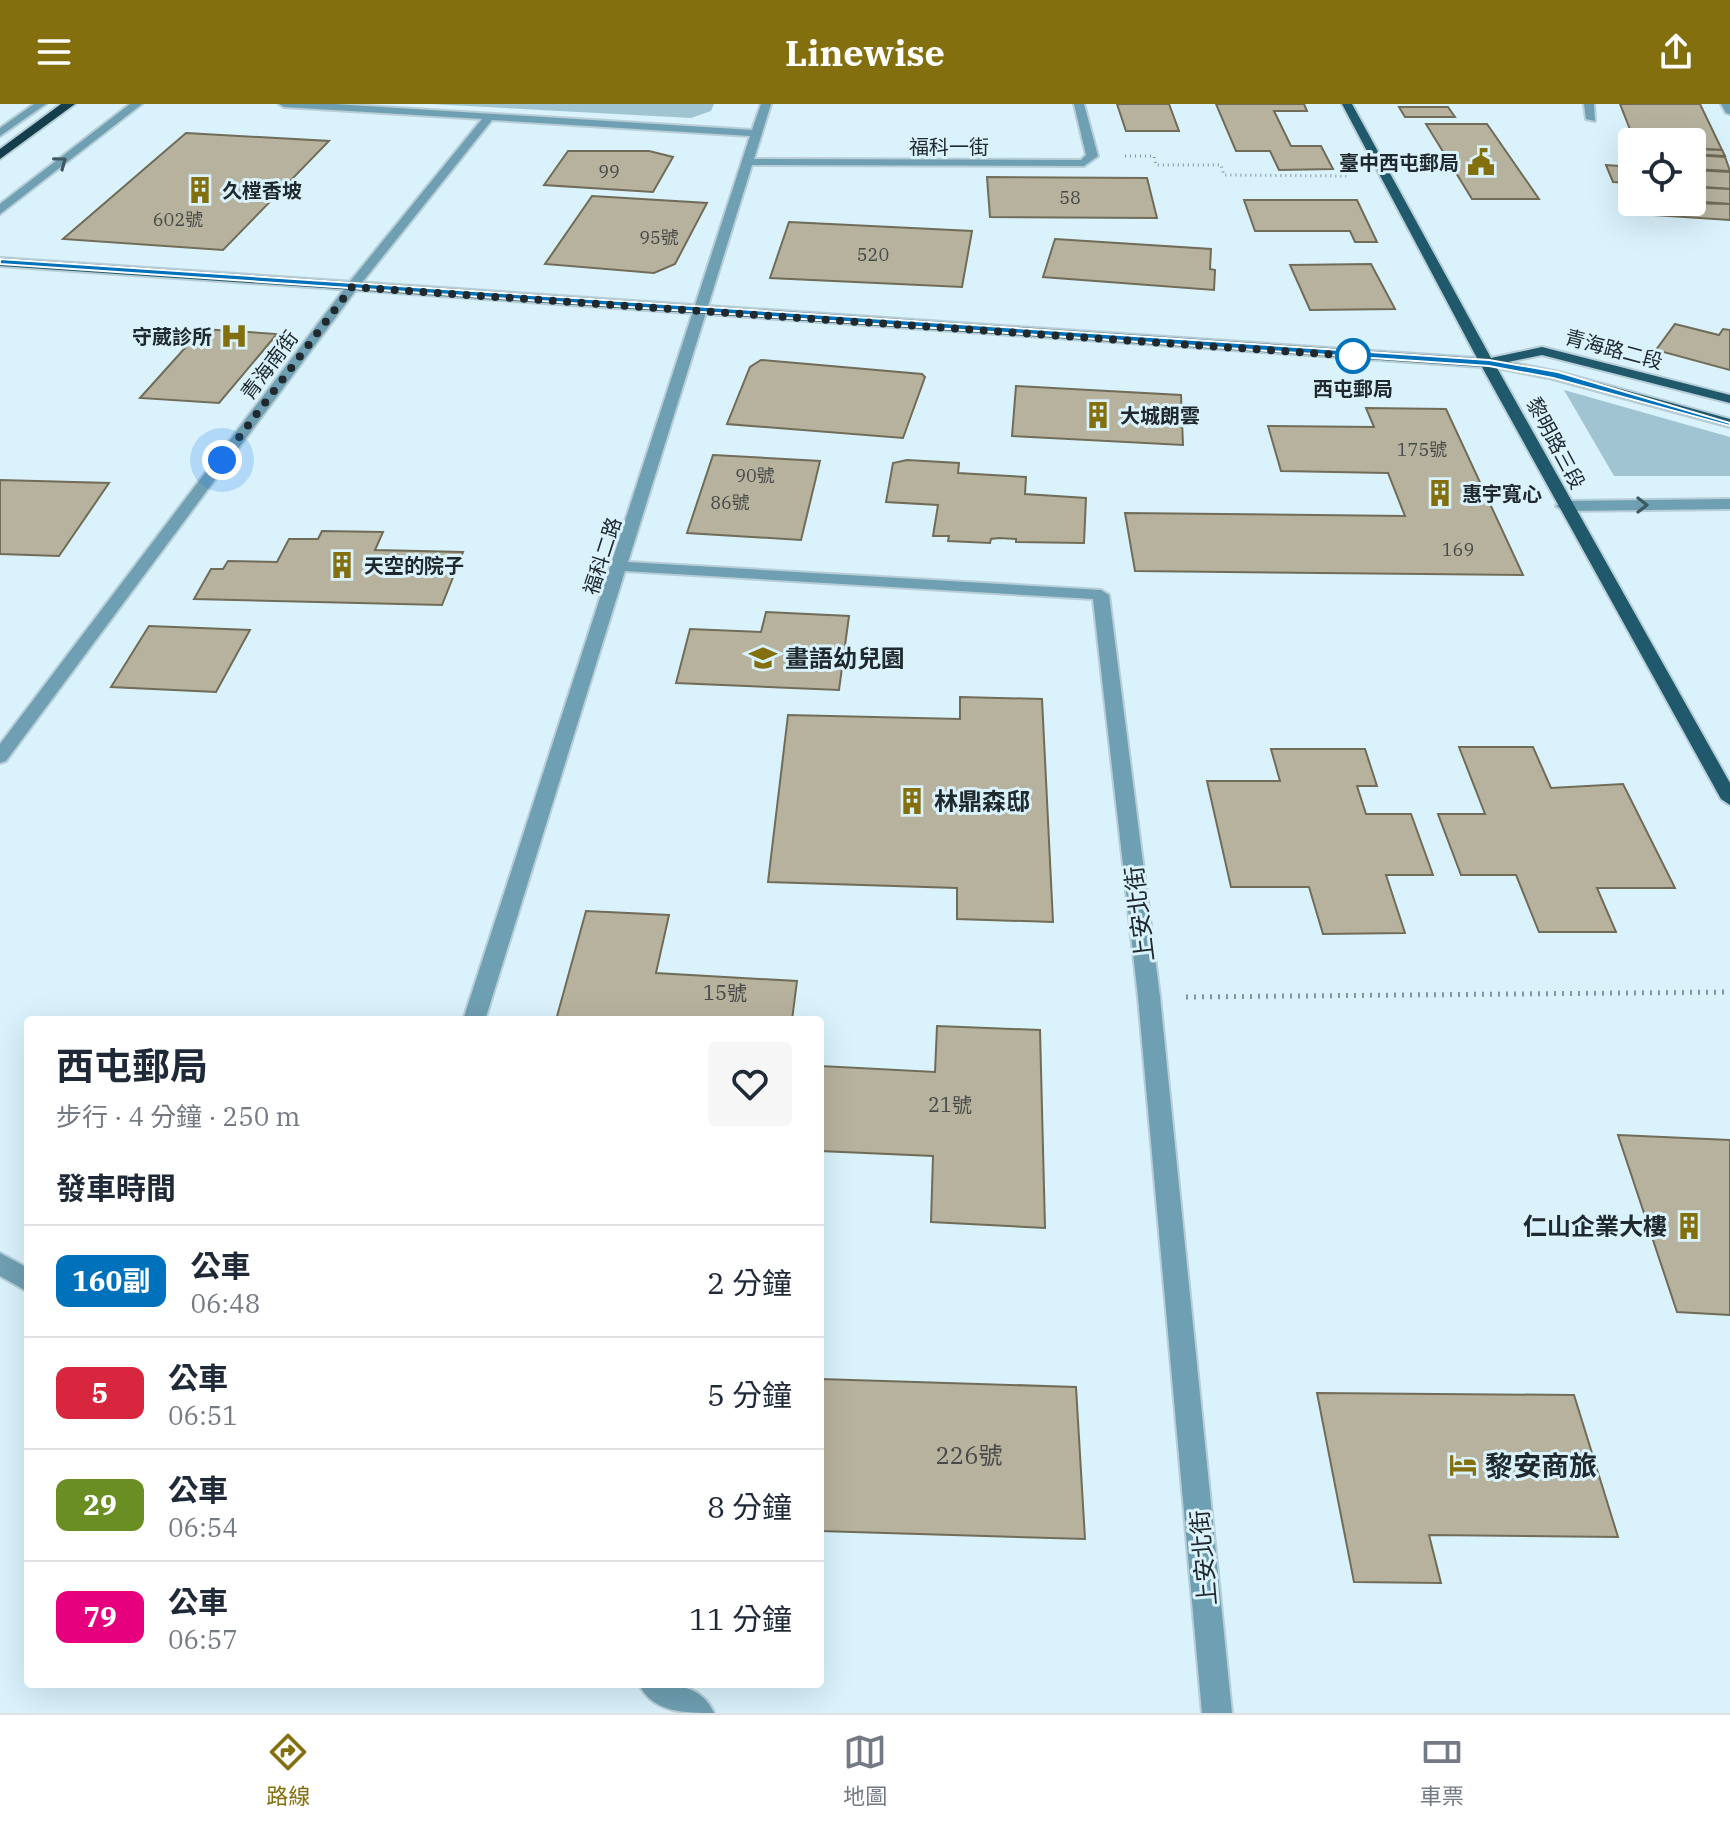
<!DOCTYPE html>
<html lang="zh-TW">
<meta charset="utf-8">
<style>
body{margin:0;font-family:"IBM Plex Serif","Noto Sans TC",serif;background:#f6f6f7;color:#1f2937;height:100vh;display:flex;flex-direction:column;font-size:30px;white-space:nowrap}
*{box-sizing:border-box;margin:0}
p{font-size:26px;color:#747a83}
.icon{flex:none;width:44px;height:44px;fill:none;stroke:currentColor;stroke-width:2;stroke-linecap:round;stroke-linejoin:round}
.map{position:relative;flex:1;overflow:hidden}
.sheet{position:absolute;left:24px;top:912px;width:800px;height:672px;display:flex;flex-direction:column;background:#fff;border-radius:8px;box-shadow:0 8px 32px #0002}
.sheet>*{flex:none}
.badge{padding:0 16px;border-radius:12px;font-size:28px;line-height:52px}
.buttons{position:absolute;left:1618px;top:24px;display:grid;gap:16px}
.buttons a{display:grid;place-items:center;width:88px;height:88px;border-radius:8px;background:#fff;box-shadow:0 8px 32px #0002;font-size:40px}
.you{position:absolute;width:40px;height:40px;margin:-20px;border:6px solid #fff;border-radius:50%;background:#1a73e8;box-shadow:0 0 0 12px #1a73e833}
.map>.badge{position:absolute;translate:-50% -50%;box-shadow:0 0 0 4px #fff}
h2{padding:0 32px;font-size:30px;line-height:72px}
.round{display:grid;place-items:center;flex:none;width:84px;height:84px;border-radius:8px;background:#f6f6f7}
.headline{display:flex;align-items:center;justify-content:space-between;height:136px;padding:0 32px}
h1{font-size:38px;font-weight:700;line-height:60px}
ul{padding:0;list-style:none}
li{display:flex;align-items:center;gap:24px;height:112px;padding:0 32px;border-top:2px solid #e0e1e3}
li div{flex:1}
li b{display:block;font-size:30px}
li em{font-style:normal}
li .badge{min-width:88px;font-weight:700;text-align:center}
header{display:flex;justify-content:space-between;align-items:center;height:104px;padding:0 32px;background:#836f0d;color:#fff;font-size:36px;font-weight:700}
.dock{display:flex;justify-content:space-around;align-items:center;height:112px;border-top:2px solid #e0e1e3;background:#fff;font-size:22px;color:#747a83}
.dock a{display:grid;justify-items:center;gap:4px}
.dock .on{color:#836f0d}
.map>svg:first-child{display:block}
.green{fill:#a1c4d3}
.building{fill:#b7b29e;stroke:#706c58;stroke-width:2}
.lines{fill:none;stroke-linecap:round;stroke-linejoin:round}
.minor-casing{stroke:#b8ced7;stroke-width:4}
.major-casing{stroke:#b8ced7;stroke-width:4}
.highway-casing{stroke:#b8ced7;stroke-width:4}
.path-far1{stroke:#84969d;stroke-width:3;stroke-dasharray:1 4;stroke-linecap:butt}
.path{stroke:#84969d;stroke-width:5;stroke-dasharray:2 6;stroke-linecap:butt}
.minor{fill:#6f9fb2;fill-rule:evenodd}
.major{fill:#20586c;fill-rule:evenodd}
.highway{fill:#153e4d;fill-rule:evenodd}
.oneway{stroke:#405862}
.line{fill:#0072bc;stroke:#fff;stroke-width:2}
.walk{stroke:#20292d;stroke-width:8;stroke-dasharray:0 14.4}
.stop-dot{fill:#fff;stroke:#0072bc;stroke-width:4}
.labels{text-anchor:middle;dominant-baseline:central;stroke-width:6;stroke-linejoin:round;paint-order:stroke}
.far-number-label{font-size:18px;fill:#464b49}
.far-street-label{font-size:20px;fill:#20292d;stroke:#d9f2fc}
.far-poi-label{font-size:20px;font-weight:bold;fill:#20292d;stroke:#d9f2fc;text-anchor:start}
.far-stop-label{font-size:20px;font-weight:bold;fill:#20292d;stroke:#d9f2fc}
.number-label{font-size:20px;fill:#464b49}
.poi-label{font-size:24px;font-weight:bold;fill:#20292d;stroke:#d9f2fc;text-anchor:start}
.street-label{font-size:24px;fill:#20292d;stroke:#d9f2fc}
.near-number-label{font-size:24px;fill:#464b49}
.near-poi-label{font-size:28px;font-weight:bold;fill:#20292d;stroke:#d9f2fc;text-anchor:start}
</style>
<header><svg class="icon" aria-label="menu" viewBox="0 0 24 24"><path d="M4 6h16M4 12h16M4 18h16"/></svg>Linewise<svg class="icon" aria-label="share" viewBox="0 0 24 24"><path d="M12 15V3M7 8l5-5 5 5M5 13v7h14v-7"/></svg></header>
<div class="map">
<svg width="1730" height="1609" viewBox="0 0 1730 1609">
<rect width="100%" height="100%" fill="#d9f2fc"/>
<!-- green -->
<g class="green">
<polygon points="431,0 714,0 711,7 691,14"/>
<polygon points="1564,286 1730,333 1730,372 1614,372"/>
</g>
<!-- building -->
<g class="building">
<polygon points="1117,0 1169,0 1179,27 1126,27"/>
<polygon points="1216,0 1304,0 1307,7 1274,7 1291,42 1321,42 1333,65 1279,66 1270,47 1236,47"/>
<polygon points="1620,0 1700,0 1722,46 1692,44 1692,38 1635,38"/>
<polygon points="1399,3 1448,3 1455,13 1405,13"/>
<polygon points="1426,20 1487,20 1539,95 1472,95"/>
<polygon points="186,29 329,37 223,146 63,135"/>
<polygon points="1692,45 1722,46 1725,52 1692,50"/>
<polygon points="568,47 649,47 673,53 653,88 544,81"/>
<polygon points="1692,51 1725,53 1730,67 1692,65"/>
<polygon points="1606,61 1632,63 1632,79 1613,78"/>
<polygon points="1692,66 1730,68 1730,85 1692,82"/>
<polygon points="987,73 1147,74 1157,114 990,113"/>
<polygon points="1692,83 1730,85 1730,100 1692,97"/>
<polygon points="592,92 707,99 675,160 654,169 545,160"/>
<polygon points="1244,96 1357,96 1377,138 1355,138 1350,127 1255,127"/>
<polygon points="1635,98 1730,100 1730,116 1639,110"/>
<polygon points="789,118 972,127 962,183 770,174"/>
<polygon points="1055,135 1211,145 1210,165 1215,166 1214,186 1043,173"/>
<polygon points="1371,160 1395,205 1310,206 1290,161"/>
<polygon points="1675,220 1719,231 1723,225 1730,226 1730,266 1656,246"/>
<polygon points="202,225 277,230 219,299 140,294"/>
<polygon points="761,256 922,270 925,273 903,334 727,320 750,263"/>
<polygon points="1016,282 1181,291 1183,341 1012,332"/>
<polygon points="1366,304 1446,305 1523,471 1135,467 1125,409 1405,412 1388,369 1281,367 1268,322 1374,323"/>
<polygon points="713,351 820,357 801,436 687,429"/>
<polygon points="907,356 959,359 958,369 1026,373 1025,390 1086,394 1084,439 1016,438 1016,435 999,434 991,435 990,439 948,437 949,432 933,432 938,401 886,398 893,359"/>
<polygon points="0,376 109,379 59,452 0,450"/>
<polygon points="322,427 383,428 375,446 463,448 442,501 194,495 211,465 223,465 228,457 277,458 289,435 318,435"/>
<polygon points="766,508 849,512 839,586 676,579 690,525 761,528"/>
<polygon points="149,522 250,526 216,588 111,583"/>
<polygon points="960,593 1042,595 1053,818 957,815 957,784 768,778 788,611 960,615"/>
<polygon points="1459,643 1533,643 1551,684 1623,680 1675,784 1597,784 1616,828 1539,828 1516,771 1461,771 1438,710 1485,710"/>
<polygon points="1271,645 1365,645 1377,682 1357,682 1366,710 1411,710 1433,771 1386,771 1405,829 1323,830 1309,783 1231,783 1207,677 1280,677"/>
<polygon points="586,807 669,811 656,869 797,877 792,916 556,916"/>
<polygon points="937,922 1040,926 1045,1124 931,1118 933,1052 820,1047 821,962 935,968"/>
<polygon points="1618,1031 1730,1036 1730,1211 1677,1208"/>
<polygon points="820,1275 1076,1283 1085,1435 820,1427"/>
<polygon points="1317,1289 1574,1291 1618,1433 1429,1431 1441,1479 1354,1478"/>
</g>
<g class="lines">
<!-- minor casing -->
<g class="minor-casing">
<g id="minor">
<polygon points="34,0 46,0 0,32 0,24"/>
<polygon points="130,0 142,0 0,110 0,100"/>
<polygon points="279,0 335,0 752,26 761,0 771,0 754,55 1081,56 1086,51 1074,0 1084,0 1098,52 1084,62 752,61 628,458 1101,486 1109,491 1160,893 1232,1609 1202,1609 1138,893 1093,495 625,467 485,916 463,916 750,32 492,16 356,186 6,657 0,659 0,640 348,180 482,15 284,3"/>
<polygon points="1584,0 1594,0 1595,17 1586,15"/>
<polygon points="1721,0 1730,0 1730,10 1726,9"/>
<polygon points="1730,395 1730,405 1564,407 1556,402 1564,397"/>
<polygon points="0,1149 28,1164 28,1188 0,1172"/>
<path d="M639,1580c28,0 62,-2 75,29 -28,0 -62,0 -75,-29z"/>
</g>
</g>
<!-- major casing -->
<g class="major-casing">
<polygon id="major" points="1342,0 1352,0 1491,254 1542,243 1730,291 1730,299 1542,251 1508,258 1559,268 1730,315 1730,323 1553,275 1497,264 1730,679 1730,701 1721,695 1482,263 0,162 0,154 1477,254"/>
</g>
<!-- highway casing -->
<g class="highway-casing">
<polygon id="highway" points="61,0 75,0 0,55 0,45"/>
</g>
<!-- path-far1 -->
<polyline class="path-far1" points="1125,52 1154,52 1156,61 1221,61 1224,71 1349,72"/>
<!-- path -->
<polyline class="path" points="1186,893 1730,888"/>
<!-- minor -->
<use href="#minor" class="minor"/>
<!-- major -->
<use href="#major" class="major"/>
<!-- highway -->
<use href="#highway" class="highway"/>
</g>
<!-- one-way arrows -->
<defs><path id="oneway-chevron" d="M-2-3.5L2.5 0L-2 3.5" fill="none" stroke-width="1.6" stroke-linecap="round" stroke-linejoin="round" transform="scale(2)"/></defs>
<g class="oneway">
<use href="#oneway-chevron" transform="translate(61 58) rotate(-37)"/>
<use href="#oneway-chevron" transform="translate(1642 401)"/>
</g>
<!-- line -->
<polygon class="line" points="0,155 1489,256 1558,268 1730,319 1730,322 1553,274 1489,262 0,160"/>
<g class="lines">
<!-- walk -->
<polyline class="walk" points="222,356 352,183 1353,252"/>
</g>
<!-- icons -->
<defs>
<g id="civic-bare" transform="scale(2.16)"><path d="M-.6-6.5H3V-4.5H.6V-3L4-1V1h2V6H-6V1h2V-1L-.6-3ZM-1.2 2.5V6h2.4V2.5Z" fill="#836f0d" stroke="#d9f2fc" stroke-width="2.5" paint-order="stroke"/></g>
<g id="building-bare" transform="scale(2.16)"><path d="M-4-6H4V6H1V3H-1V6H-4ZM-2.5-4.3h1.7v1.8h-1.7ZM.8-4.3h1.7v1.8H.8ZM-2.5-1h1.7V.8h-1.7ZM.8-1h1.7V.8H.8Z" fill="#836f0d" stroke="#d9f2fc" stroke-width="2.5" paint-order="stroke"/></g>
<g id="hospital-bare" transform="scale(2.16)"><path d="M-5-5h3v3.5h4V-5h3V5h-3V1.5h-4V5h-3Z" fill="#836f0d" stroke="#d9f2fc" stroke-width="2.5" paint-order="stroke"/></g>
<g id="school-bare" transform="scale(2.16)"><path d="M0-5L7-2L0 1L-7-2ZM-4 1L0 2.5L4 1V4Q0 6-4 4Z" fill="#836f0d" stroke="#d9f2fc" stroke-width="2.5" paint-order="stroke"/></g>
<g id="hotel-bare" transform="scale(2.16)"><path d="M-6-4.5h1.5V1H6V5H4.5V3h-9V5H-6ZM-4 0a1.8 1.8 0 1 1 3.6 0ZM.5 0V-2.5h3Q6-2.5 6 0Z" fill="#836f0d" stroke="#d9f2fc" stroke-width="2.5" paint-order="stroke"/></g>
</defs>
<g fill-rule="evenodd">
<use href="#civic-bare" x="1481" y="58"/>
<use href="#building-bare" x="200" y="86"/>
<use href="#hospital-bare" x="234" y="232"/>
<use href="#building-bare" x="1098" y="311"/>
<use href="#building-bare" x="1440" y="389"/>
<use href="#building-bare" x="342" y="461"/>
<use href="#school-bare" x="763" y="554"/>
<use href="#building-bare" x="912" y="697"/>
<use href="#building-bare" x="1689" y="1122"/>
<use href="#hotel-bare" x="1463" y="1361"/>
</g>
<!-- markers -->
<circle class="stop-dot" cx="1353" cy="252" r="16"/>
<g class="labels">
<!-- far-number labels -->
<g class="far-number-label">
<text x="609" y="67">99</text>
<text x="1070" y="93">58</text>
<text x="178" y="115">602號</text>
<text x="659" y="133">95號</text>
<text x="873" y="150">520</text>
<text x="1422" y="345">175號</text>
<text x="755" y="371">90號</text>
<text x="730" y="398">86號</text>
<text x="1458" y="445">169</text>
</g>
<!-- far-street labels -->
<g class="far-street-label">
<text x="949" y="42">福科一街</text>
<text transform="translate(1614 245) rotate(15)">青海路二段</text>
<text transform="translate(269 261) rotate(-53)">青海南街</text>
<text transform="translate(1556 339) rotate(62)">黎明路三段</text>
<text transform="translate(602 452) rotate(-72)">福科二路</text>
</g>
<!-- far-poi labels -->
<g class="far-poi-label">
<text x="1459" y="58" text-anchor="end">臺中西屯郵局</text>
<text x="222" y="86">久樘香坡</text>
<text x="212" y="232" text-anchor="end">守葳診所</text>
<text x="1120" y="311">大城朗雲</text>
<text x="1462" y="389">惠宇寬心</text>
<text x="364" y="461">天空的院子</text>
</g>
<!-- far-stop labels -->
<g class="far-stop-label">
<text x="1353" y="284">西屯郵局</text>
</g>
<!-- number labels -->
<g class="number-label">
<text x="725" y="888">15號</text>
<text x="950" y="1000">21號</text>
</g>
<!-- poi labels -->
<g class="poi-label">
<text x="785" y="554">畫語幼兒園</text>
<text x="934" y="697">林鼎森邸</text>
<text x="1667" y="1122" text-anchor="end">仁山企業大樓</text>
</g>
<!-- street labels -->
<g class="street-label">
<text transform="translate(1139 810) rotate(-97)">上安北街</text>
<text transform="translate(1203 1454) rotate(-95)">上安北街</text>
</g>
<!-- near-number labels -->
<g class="near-number-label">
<text x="969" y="1351">226號</text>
</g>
<!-- near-poi labels -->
<g class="near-poi-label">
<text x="1485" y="1361">黎安商旅</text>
</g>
</g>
</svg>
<div class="buttons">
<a><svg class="icon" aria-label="locate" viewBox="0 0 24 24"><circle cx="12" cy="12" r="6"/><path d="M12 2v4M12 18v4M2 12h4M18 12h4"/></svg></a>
</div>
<div class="you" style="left:222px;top:356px"></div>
<section class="sheet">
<div class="headline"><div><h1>西屯郵局</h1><p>步行 · 4 分鐘 · 250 m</p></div><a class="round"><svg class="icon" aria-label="heart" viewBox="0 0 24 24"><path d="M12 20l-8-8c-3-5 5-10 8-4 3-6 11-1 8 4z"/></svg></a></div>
<h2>發車時間</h2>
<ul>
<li><span class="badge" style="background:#0072bc;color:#fff">160副</span><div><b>公車</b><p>06:48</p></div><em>2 分鐘</em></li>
<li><span class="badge" style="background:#d7263d;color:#fff">5</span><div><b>公車</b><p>06:51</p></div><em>5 分鐘</em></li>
<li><span class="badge" style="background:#6b8e23;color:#fff">29</span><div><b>公車</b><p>06:54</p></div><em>8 分鐘</em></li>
<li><span class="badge" style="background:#e6007e;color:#fff">79</span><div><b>公車</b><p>06:57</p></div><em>11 分鐘</em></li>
</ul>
</section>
</div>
<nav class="dock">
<a class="on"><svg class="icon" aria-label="directions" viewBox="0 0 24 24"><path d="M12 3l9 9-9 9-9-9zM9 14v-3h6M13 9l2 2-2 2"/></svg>路線</a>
<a><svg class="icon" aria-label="map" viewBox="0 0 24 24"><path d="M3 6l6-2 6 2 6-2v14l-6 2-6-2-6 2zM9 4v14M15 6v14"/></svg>地圖</a>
<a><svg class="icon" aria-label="tickets" viewBox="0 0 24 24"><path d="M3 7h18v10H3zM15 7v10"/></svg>車票</a>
</nav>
